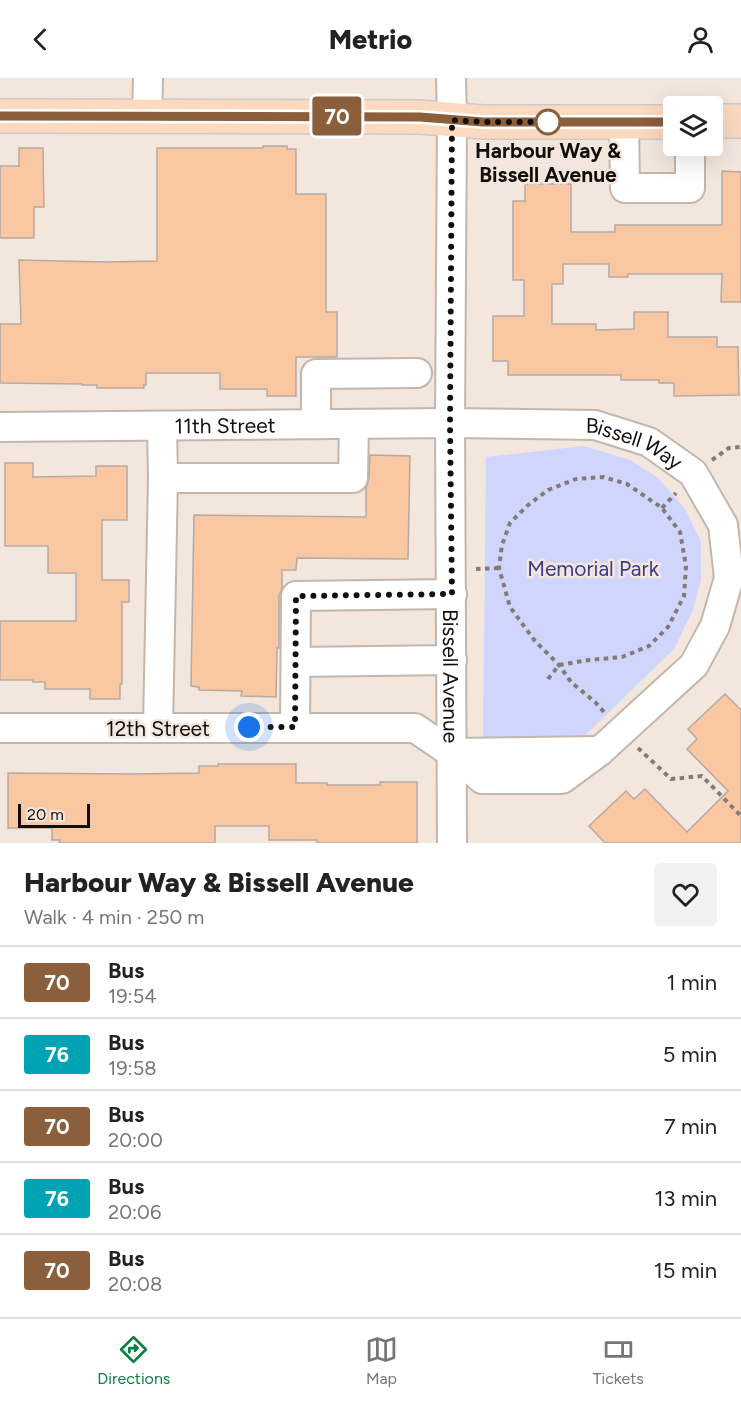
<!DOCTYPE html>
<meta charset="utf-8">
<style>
body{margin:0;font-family:Figtree,sans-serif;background:#f2f2f2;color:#222;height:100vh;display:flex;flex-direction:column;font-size:22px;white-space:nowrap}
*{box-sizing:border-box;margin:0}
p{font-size:20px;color:#767676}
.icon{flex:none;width:33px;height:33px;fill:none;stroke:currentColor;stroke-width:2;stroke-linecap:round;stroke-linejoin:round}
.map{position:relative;height:765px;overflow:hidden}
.drawer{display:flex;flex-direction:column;background:#fff;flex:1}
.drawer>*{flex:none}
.badge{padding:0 12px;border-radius:4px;font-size:21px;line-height:39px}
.tools{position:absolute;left:663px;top:18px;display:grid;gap:12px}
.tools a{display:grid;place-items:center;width:60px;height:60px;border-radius:6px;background:#fff;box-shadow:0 6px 24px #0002;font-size:30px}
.scale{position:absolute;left:18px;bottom:15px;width:72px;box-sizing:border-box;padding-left:6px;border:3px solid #120e0b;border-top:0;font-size:16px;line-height:21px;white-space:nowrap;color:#120e0b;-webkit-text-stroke:4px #f3e6dd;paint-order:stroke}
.you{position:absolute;width:30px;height:30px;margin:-15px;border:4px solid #fff;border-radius:50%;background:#1a73e8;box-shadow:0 0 0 9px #1a73e833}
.map>.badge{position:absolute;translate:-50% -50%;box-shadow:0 0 0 3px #fff}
.round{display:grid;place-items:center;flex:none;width:63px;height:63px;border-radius:6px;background:#f2f2f2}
.headline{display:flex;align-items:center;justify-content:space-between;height:102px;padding:0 24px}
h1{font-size:28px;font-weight:800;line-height:45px}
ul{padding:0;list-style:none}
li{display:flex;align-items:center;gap:18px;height:72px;padding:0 24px;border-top:2px solid #e0e0e0}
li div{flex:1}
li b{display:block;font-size:22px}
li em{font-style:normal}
li .badge{min-width:66px;font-weight:700;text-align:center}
header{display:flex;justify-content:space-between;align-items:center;height:78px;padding:0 24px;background:#fff;font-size:27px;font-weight:800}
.menu{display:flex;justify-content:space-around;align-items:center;height:84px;border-top:2px solid #e0e0e0;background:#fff;font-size:16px;color:#767676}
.menu a{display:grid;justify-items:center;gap:3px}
.menu .current{color:#0b8043}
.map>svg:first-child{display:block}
.green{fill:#d0d5fe}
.building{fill:#f9c7a2;stroke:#b6aaa2;stroke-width:1.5}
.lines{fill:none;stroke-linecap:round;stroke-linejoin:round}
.minor-casing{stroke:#c2b6ad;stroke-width:32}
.major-casing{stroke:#cbcac9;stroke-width:36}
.path{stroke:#837b75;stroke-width:4;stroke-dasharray:4.5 4.5;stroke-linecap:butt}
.minor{stroke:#fff;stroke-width:28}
.major{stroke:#fbdac1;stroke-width:33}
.line-casing{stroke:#fff;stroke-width:14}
.line{stroke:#8b5e3c;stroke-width:9}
.walk{stroke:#120e0b;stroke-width:6;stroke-dasharray:0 10.8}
.stop-dot{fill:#fff;stroke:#8b5e3c;stroke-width:3}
.labels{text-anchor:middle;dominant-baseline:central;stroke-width:5;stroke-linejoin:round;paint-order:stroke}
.stop-label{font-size:21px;font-weight:bold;fill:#120e0b;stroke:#f3e6dd}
.street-label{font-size:21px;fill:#120e0b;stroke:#f3e6dd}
.park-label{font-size:21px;fill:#3b3b87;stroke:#f3e6dd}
</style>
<header><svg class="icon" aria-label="back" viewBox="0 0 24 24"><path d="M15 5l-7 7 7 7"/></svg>Metrio<svg class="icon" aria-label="person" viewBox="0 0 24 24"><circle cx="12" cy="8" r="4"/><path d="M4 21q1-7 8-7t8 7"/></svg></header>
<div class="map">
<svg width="741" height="765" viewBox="0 0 741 765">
<rect width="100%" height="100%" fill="#f3e6dd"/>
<!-- green -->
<polygon class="green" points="584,368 630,382 657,399 685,431 701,464 701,502 693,532 674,571 576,666 483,666 486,379"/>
<!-- building -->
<g class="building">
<polygon points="263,68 287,68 287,71 296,71 296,116 326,116 326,234 337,234 337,279 296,279 296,318 267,318 267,311 220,311 220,295 146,295 146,307 144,307 144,310 97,310 97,307 82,307 82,306 0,305 0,246 21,246 19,182 106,184 157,183 157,70 263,70"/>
<polygon points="19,70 43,70 44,129 34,129 34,160 0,160 0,88 19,88"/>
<polygon points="722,93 741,94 741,224 721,224 722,196 628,196 628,199 609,199 609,186 563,186 563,206 552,206 552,246 596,246 596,252 634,251 634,234 668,234 668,259 717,259 717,269 738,269 739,317 674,318 674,305 659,305 659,302 621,302 621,297 508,297 508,283 493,283 493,238 524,238 524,202 513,202 513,123 525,123 525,106 571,106 571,154 615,154 615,147 722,147"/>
<polygon points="370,377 410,378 408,481 297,480 296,492 282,492 282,510 279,518 279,570 277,570 276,619 241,618 242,613 199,612 199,609 191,608 194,437 366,439 366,410 369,400"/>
<polygon points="5,385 33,385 33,399 96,398 96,388 127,388 127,442 102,442 102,502 129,502 129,524 122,524 122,606 120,606 120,621 90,621 90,611 45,611 45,604 33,604 33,602 0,602 0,543 76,543 76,495 48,495 48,468 5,468"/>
<polygon points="725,616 741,632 741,765 605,765 589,748 626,713 634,721 645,711 687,754 728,713 687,671 697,661 688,651"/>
<polygon points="218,686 296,686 296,705 327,705 327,707 380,707 380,704 417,704 417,765 317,765 317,762 269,762 269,748 215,748 215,765 59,765 60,762 52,762 52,750 8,750 8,695 133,696 199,695 199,688 218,688"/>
</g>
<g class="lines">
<!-- minor casing -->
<g class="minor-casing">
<g id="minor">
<path id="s1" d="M451,0l1,42 -2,303 2,420"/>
<polyline points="147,38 148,0"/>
<polyline points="624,44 625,110 690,110 690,68"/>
<polyline points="316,346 316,296 417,295"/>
<polyline points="162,348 163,400"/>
<path id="s2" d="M0,349l450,-4 145,2 54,17 44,31 30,52 6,53 -14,48 -21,39 -94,86 -38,28h-80l-30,-26 -37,-25h-415"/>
<polyline points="296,584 452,582"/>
<polyline points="158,649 163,400 353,400 354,346"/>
<polyline points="295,649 296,518 452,516"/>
<polyline points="452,675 600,673"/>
</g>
</g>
<!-- major casing -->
<g class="major-casing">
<g id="major">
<polyline points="0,38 420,39 483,44 674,44"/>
<polyline points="712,43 741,43"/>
</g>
</g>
<!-- path -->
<g class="path">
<polyline points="712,382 729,370 741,369"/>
<polyline points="662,430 676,415"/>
<polyline points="476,491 499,490"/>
<polyline points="548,601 559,587 589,582 622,579 649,568 668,549 684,518 686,488 680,454 662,430 627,406 603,399 576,401 548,412 527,428 510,445 502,467 499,490 510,529 535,563 559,587 571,604 595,624 604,634"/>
<polyline points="638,670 671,701 702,698 741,738"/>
</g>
<!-- minor -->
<use href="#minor" class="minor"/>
<!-- major -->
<use href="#major" class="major"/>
</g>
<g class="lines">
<!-- line casing -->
<g class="line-casing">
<polyline id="line" points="0,38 420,39 483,44 674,44"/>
</g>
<!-- line -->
<use href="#line" class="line"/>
<!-- walk -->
<polyline class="walk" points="249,649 295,649 296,518 452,516 450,345 452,42 483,44 548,44"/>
</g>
<!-- markers -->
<circle class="stop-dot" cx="548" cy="44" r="12"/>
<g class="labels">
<!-- stop labels -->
<g class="stop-label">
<text x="548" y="72">Harbour Way &amp;<tspan x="548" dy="24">Bissell Avenue</tspan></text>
</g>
<!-- street labels -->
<g class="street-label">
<text stroke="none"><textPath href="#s2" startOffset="225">11th Street</textPath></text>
<text stroke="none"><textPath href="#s2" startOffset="638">Bissell Way</textPath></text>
<text stroke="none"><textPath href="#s1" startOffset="598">Bissell Avenue</textPath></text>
<text x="158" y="650">12th Street</text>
</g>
<!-- park labels -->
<g class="park-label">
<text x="593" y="490">Memorial Park</text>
</g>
</g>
</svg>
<div class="tools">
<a><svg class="icon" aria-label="layers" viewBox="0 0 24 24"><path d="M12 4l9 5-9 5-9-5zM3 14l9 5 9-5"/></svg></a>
</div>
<div class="scale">20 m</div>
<div class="you" style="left:249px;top:649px"></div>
<b class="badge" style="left:337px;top:38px;background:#8b5e3c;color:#fff">70</b>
</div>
<section class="drawer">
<div class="headline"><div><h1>Harbour Way &amp; Bissell Avenue</h1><p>Walk · 4 min · 250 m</p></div><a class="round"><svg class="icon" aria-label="heart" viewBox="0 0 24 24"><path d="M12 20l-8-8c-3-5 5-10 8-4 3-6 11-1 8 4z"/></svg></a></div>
<ul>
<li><span class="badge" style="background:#8b5e3c;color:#fff">70</span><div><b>Bus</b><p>19:54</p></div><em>1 min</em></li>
<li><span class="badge" style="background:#00a3b4;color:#fff">76</span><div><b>Bus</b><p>19:58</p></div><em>5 min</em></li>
<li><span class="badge" style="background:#8b5e3c;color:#fff">70</span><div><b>Bus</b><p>20:00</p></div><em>7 min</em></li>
<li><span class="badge" style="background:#00a3b4;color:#fff">76</span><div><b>Bus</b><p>20:06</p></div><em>13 min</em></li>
<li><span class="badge" style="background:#8b5e3c;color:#fff">70</span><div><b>Bus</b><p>20:08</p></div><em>15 min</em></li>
</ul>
</section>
<nav class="menu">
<a class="current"><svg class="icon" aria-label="directions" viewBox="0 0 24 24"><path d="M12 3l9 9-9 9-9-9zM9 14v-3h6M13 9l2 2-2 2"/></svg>Directions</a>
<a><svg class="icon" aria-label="map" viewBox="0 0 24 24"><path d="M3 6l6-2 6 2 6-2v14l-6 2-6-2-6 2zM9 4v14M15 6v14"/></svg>Map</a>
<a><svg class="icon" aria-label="tickets" viewBox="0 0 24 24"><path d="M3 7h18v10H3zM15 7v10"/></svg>Tickets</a>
</nav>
